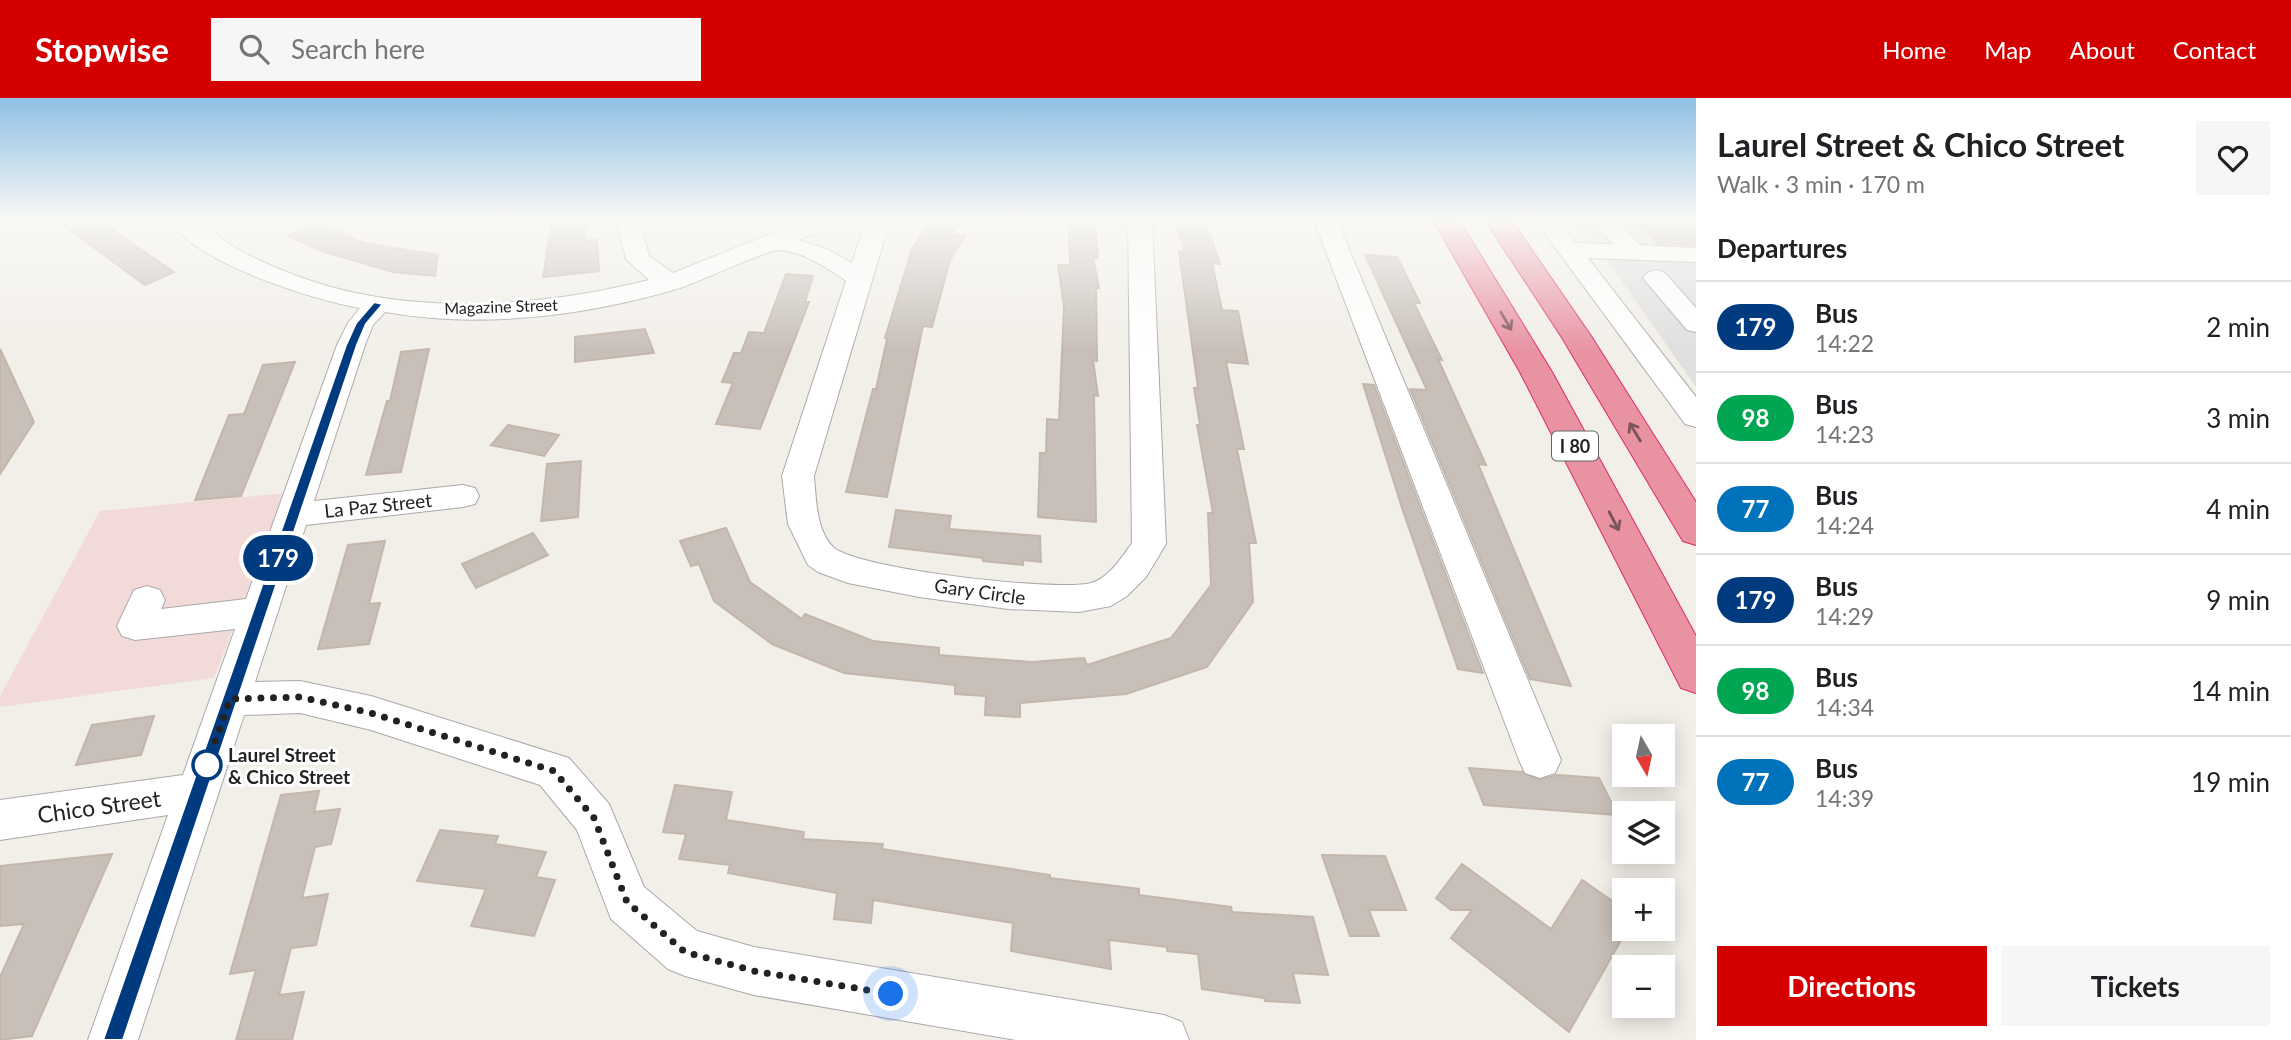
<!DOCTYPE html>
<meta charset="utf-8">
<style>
body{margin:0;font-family:Lato,sans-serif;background:#f6f6f6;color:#202124;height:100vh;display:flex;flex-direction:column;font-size:26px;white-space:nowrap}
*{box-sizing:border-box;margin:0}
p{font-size:23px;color:#757577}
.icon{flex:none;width:38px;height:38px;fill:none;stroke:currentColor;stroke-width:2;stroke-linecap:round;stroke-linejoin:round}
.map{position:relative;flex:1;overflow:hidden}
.drawer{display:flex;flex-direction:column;background:#fff;width:595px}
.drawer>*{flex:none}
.badge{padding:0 14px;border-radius:23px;font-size:24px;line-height:46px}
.needle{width:46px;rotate:171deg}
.fabs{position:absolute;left:1612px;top:626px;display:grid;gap:14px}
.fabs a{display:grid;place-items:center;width:63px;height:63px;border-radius:0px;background:#fff;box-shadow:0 4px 18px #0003;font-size:35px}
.you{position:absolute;width:35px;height:35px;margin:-18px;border:5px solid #fff;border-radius:50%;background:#1a73e8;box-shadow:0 0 0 10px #1a73e833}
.map>.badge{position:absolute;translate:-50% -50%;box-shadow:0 0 0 4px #fff}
h2{padding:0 21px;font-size:26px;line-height:63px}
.round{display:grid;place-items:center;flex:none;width:74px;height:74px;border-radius:0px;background:#f6f6f6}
.headline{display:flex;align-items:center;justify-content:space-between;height:119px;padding:0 21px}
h1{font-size:33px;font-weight:700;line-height:52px}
.primary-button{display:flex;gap:14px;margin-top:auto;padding:14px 21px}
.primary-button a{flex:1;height:80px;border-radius:0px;background:#d40000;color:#fff;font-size:28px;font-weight:700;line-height:80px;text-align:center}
.primary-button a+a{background:#f6f6f6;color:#202124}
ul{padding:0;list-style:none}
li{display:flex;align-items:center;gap:21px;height:91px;padding:0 21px;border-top:2px solid #e0e0e0}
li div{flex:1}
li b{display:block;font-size:26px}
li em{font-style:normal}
li .badge{min-width:77px;font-weight:700;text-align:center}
header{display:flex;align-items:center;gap:42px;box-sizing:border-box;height:98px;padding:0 35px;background:#d40000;color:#fff}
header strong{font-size:33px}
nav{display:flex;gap:38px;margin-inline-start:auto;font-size:24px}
.search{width:490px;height:63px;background:#f6f6f6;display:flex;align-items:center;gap:18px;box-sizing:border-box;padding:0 24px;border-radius:0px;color:#757577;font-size:26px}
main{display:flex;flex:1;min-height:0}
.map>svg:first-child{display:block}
.residential{fill:#e0dfdf}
.commercial{fill:#f2dad9}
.building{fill:#c7bfb8;stroke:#c4b6ab;stroke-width:2}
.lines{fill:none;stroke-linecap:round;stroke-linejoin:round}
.minor-casing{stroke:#a9a9a9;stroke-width:2}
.highway-casing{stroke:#dc2a67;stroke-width:2}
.minor{fill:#fff;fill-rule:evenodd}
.highway{fill:#e892a2;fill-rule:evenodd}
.oneway{stroke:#7b545c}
.line{fill:#003b80;stroke:#fff;stroke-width:2}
.walk{stroke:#222;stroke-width:7;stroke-dasharray:0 12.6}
.stop-dot{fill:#fff;stroke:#003b80;stroke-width:3.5}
.labels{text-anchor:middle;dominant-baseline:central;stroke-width:6;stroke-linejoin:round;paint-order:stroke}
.far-street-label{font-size:16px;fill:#222;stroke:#fff}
.shield{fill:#fff;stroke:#646464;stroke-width:2}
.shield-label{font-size:18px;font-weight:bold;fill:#222}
.street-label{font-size:19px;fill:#222;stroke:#fff}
.stop-label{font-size:19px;font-weight:bold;fill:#222;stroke:#fff;text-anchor:start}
.near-street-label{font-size:23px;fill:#222;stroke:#fff}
</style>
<header>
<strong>Stopwise</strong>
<div class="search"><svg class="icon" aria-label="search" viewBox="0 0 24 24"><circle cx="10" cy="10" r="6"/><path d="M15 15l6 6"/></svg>Search here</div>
<nav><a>Home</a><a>Map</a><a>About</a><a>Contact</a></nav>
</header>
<main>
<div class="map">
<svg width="1696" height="942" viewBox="0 0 1696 942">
<rect width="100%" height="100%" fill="#f2efe9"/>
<!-- residential -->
<polygon class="residential" points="1573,122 1696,122 1696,289 1612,169"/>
<!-- commercial -->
<polygon class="commercial" points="286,395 214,580 0,609 0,598 100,413"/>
<!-- building -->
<g class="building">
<polygon points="56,122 98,122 174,174 145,187"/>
<polygon points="552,122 587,122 585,143 597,141 599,173 543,179"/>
<polygon points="932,122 959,126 952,136 965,138 950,162 932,229 923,228 887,399 846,394 873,291 876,291 887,241 885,240 912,151"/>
<polygon points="1069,122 1095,122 1098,160 1093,160 1099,190 1096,190 1097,263 1093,262 1098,298 1094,297 1096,424 1038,419 1040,355 1046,355 1047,321 1059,322 1064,209 1058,167 1070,167"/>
<polygon points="1179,122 1205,122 1220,166 1212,165 1222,212 1238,213 1248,266 1226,264 1244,351 1237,351 1256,445 1249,445 1253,504 1207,569 1126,596 1020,605 1020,619 985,617 986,598 955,596 955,587 844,575 772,546 714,503 699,466 691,468 680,443 726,430 750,484 802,521 805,516 873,543 939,550 939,557 1032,564 1084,560 1087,567 1171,540 1211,487 1208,415 1213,415 1197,327 1200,327 1194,290 1198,290 1179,153 1185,154 1177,129 1181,129"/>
<polygon points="1635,122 1696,122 1696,147 1657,145"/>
<polygon points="316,124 364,145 438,157 435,178 393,174 321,153 288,138"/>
<polygon points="1365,157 1397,159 1420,205 1414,205 1442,262 1438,261 1486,367 1478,366 1571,588 1530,581 1410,291 1427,292"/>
<polygon points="786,176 813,178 805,204 809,204 760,331 716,326 733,285 722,284 734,255 741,255 749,234 764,235"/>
<polygon points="645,231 654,255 575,264 575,239"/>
<polygon points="0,251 34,324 0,376"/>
<polygon points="429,251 401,374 366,377 387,303 390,303 401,254"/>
<polygon points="295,264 241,398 195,402 229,317 244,316 263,267"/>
<polygon points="1363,286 1374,287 1483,575 1458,571 1403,413"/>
<polygon points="508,327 559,337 544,358 491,347"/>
<polygon points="581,363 578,419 541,423 547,366"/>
<polygon points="896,412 951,418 949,431 1040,438 1041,464 1023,462 1023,467 983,463 983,460 889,449"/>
<polygon points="533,435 548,457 476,490 462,466"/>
<polygon points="385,443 369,506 380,505 369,546 318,551 348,447"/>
<polygon points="154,618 141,657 76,667 92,627"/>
<polygon points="1469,670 1522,674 1539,682 1557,677 1599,680 1618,717 1484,707"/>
<polygon points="675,687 732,694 726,722 804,734 803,741 883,746 882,751 1050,777 1050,780 1139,791 1139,797 1231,809 1232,814 1313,819 1328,877 1293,875 1300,905 1265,903 1264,900 1202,891 1198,856 1167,853 1167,849 1109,842 1111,871 1011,853 1013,825 873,802 871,825 834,821 837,795 728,775 730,767 679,761 686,736 663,734"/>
<polygon points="319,693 314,714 340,711 331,746 315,749 302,800 328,796 316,847 291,850 279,897 304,894 292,942 236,942 256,872 230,876 281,697"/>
<polygon points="440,732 498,738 495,746 546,754 536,779 555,782 534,838 471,828 486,791 417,783"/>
<polygon points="112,756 32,938 0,942 0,879 24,826 0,828 0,768"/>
<polygon points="1322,757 1385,758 1406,812 1369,812 1379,838 1350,838"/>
<polygon points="1462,766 1551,831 1582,782 1624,811 1624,837 1569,934 1451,840 1472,812 1451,812 1436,800"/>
</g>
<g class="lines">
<!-- minor casing -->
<g class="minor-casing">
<g id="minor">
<path d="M168,122c7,0 19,-2 26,0 13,4 28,20 40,27 20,12 42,21 63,29 109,41 240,32 352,4l-23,-21 -10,-39h24l9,36 24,17 132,-53h33l-3,5 -36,15 28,9 25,14 14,-43h24l-76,256c2,22 2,54 19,71 23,22 224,45 258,36 18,-5 31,-26 41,-40l-4,-323h24l14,324 -20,33 -19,19 -16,10 -32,6 -71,-3 -89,-12 -71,-14 -30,-11 -10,-7 -20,-41 -6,-48 64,-195c-18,-13 -44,-30 -67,-31 -12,0 -80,32 -99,38 -93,28 -199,41 -295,24l-12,13 -8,20 -51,156 149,-16 12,3 4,8 -4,8 -12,3 -157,18 -51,157 45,-1 71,15 198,62 40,46 35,83 53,44 57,16 410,68 18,7 7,18h-173l-262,-45 -69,-19 -17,-7 -57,-50 -34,-89 -37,-45 -169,-55 -71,-17 -56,2 -106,325h-50l80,-225 -168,25v-40l183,-25 52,-146 -100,11 -13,-4 -5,-10 17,-36 13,-4 13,4 5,10 -4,9 85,-10 91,-254 11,-22 12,-15c-50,-9 -163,-45 -192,-88z"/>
<polygon points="1314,122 1337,122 1561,662 1555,675 1540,680 1525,675 1519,662"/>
<polygon points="1535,122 1558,122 1576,145 1613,146 1592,122 1616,122 1640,147 1696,150 1696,164 1588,160 1696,299 1696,329 1685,326"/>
<polygon points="1656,172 1665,175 1696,210 1696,234 1687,232 1643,180 1647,175"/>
</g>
</g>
<!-- highway casing -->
<g class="highway-casing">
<g id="highway">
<polygon points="1433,122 1459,122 1552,274 1696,538 1696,595 1681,590 1520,274"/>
<polygon points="1485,122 1511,122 1591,238 1696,404 1696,447 1683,443 1561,238"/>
</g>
</g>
<!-- minor -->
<use href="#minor" class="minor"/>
<!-- highway -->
<use href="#highway" class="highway"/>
</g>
<!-- one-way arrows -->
<defs><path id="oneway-shaft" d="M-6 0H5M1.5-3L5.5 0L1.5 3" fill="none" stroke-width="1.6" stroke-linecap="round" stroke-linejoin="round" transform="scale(1.75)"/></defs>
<g class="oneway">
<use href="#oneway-shaft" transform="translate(1506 223) rotate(60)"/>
<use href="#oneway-shaft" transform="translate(1635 334) rotate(-121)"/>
<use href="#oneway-shaft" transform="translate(1614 423) rotate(62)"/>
</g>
<!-- sky -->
<linearGradient id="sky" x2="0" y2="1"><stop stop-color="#8fc0e4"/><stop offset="0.48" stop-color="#f9f8f5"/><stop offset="1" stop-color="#f9f8f5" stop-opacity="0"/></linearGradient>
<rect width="1696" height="254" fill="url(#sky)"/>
<!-- line -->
<polygon class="line" points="374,204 383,206 366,226 357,247 123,942 103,942 346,247 356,225"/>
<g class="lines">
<!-- walk -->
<polyline class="walk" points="207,667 230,601 300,599 371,615 554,673 594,720 627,804 685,854 754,873 891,896"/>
</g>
<!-- markers -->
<circle class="stop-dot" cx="207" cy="667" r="14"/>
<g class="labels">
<!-- far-street labels -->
<g class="far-street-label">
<text transform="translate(501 208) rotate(-2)">Magazine Street</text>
</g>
<!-- shield labels -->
<rect class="shield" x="1552" y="333.5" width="46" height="29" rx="5"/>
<g class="shield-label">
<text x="1575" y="348">I 80</text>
</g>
<!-- street labels -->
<g class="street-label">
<text transform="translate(378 407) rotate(-6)">La Paz Street</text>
<text transform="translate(980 493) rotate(8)">Gary Circle</text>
</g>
<!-- stop labels -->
<g class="stop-label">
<text x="228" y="656">Laurel Street<tspan x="228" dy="22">&amp; Chico Street</tspan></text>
</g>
<!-- near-street labels -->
<g class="near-street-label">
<text transform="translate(99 708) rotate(-8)">Chico Street</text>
</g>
</g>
</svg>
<div class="fabs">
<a><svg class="needle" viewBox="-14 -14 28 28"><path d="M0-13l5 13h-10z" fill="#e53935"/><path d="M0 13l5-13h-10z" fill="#757577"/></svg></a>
<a><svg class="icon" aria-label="layers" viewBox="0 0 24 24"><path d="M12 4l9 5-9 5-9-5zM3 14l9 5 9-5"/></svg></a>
<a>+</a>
<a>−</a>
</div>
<div class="you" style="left:891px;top:896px"></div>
<b class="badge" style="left:278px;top:460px;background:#003b80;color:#fff">179</b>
</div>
<section class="drawer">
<div class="headline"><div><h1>Laurel Street &amp; Chico Street</h1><p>Walk · 3 min · 170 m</p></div><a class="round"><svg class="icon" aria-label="heart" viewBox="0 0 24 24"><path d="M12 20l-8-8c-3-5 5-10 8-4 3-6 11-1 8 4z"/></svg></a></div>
<h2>Departures</h2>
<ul>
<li><span class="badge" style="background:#003b80;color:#fff">179</span><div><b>Bus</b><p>14:22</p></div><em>2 min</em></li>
<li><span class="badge" style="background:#00a651;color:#fff">98</span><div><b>Bus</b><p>14:23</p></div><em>3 min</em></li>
<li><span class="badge" style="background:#0072bc;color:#fff">77</span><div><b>Bus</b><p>14:24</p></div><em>4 min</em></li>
<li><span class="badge" style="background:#003b80;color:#fff">179</span><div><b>Bus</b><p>14:29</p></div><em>9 min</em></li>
<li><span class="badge" style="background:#00a651;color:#fff">98</span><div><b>Bus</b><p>14:34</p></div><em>14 min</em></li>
<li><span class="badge" style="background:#0072bc;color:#fff">77</span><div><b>Bus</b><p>14:39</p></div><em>19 min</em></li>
</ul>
<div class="primary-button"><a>Directions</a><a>Tickets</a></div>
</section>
</main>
